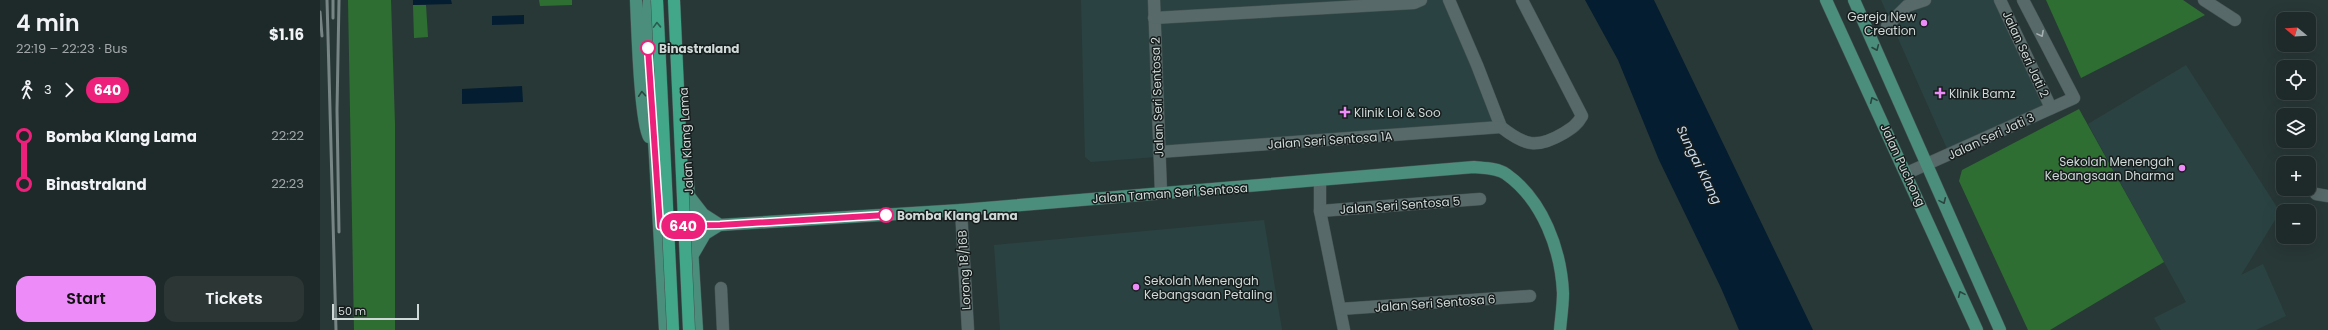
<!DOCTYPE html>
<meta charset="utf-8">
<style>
body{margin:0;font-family:Poppins,sans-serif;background:#2b3635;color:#f1f3f6;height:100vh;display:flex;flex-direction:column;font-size:15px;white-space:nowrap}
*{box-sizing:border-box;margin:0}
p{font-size:13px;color:#a1a7a8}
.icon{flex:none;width:22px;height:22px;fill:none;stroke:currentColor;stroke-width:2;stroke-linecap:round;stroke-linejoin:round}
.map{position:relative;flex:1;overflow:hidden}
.drawer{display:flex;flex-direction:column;background:#1e2a29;width:320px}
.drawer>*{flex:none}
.badge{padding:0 8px;border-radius:13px;font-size:14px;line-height:26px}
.needle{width:26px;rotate:288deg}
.fabs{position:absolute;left:1956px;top:12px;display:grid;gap:8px}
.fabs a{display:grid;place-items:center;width:40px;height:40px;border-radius:8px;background:#1e2a29;box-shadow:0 4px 16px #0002,0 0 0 1px #3c4646;font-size:20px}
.scale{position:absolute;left:12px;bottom:10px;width:87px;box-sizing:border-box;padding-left:4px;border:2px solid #cfd9d8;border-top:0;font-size:11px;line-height:14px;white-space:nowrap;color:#cfd9d8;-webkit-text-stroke:3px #171d1d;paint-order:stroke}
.map>.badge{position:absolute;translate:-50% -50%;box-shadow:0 0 0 2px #fff}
.legs{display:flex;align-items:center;gap:6px;height:44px;padding:0 16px;font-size:13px}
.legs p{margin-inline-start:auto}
.summary{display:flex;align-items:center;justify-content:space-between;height:68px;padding:0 16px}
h1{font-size:22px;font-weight:600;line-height:30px}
.action{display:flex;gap:8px;margin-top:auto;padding:8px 16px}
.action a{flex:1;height:46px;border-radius:12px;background:#ed8cf9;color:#111;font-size:16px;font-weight:600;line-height:46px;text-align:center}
.action a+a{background:#2b3635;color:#f1f3f6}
ul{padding:0 16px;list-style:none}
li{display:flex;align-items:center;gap:14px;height:48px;font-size:15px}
li i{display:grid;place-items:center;width:6px;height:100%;margin:0 5px;background:currentColor}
li i::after{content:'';width:10px;height:10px;margin:-5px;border:3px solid;border-radius:50%;background:#1e2a29}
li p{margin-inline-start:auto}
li:first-child i{background:linear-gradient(#0000 50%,currentColor 0)}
li:last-child i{background:linear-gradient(currentColor 50%,#0000 0)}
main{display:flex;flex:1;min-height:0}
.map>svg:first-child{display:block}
.built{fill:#2a4342}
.green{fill:#2f6e32}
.water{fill:#041d31}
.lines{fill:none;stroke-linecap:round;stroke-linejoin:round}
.minor-casing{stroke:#455353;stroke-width:13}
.major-casing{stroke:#455353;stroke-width:13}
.minor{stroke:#586969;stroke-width:12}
.major{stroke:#4b8e7c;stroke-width:12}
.rail{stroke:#778584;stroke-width:3}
.highway-bridge-casing{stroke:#455353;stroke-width:13;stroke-linecap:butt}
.highway-bridge{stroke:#42a789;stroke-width:12}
.oneway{stroke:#2a5b4e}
.oneway2{stroke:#a5b2b1}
.oneway3{stroke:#29453e}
.line-1-casing{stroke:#fff;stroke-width:9}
.line-1{stroke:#ed207b;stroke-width:6}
.poi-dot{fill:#ed8cf9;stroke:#171d1d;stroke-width:1.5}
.stop-1-dot{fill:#fff;stroke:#ed207b;stroke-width:2}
.labels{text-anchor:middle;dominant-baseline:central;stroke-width:3;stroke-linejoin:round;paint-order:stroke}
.poi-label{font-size:12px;fill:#cfd9d8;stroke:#171d1d;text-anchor:start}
.stop-label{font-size:12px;font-weight:bold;fill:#cfd9d8;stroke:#171d1d;text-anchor:start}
.street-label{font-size:12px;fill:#cfd9d8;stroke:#171d1d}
.water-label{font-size:13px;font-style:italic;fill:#cbddef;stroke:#171d1d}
</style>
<main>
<section class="drawer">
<div class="summary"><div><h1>4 min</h1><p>22:19 – 22:23 · Bus</p></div><b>$1.16</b></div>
<div class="legs"><svg class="icon" aria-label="walk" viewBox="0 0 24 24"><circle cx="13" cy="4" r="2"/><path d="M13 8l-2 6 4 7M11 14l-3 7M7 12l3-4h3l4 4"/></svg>3<svg class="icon" aria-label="forward" viewBox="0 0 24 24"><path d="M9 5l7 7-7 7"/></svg><b class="badge" style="background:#ed207b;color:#fff">640</b></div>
<ul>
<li><i style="color:#ed207b"></i><b>Bomba Klang Lama</b><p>22:22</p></li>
<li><i style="color:#ed207b"></i><b>Binastraland</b><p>22:23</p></li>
</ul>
<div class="action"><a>Start</a><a>Tickets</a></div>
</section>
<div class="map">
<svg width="2008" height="330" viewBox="0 0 2008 330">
<rect width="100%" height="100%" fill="#283837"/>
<!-- built -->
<g class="built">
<polygon points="761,0 1124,0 1175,123 836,157 771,162 765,157"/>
<polygon points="1561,0 1675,0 1725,106 1628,151"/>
<polygon points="1866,65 1960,212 1921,275 1943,264 1966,316 1936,330 1841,330 1834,318 1866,302 1768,124"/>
<polygon points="944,220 962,330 680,330 674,245"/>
</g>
<!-- green -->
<g class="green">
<polygon points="28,0 71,0 75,124 75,330 34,330"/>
<polygon points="219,0 252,0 252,5 220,6"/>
<polygon points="1726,0 1863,0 1885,15 1761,78"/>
<polygon points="93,5 106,5 108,37 94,38"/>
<polygon points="1759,109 1844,262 1730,330 1708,330 1639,181 1642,170"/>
</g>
<!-- water -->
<g class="water">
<polygon points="93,0 131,0 132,4 93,5"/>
<polygon points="1265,0 1334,0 1493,330 1419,330 1401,288 1339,160 1298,60"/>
<polygon points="204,15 204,24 172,25 172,16"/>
<polygon points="202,86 203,102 142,104 142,89"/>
</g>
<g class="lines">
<!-- minor casing -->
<g class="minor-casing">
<g id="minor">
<polyline points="834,0 841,193"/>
<polyline points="1129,0 1157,65 1181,127"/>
<polyline points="1680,0 1731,108"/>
<polyline points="1884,0 1915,20"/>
<polyline points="834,18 1094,3 1101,0"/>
<polyline points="1567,26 1587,6 1605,0"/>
<path d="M1181,127c24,19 36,22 63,6 8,-5 13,-8 18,-17l-60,-116"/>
<polyline points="839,152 1181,127"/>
<polyline points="1587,173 1754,98 1703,0"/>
<polyline points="1000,181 1000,211 1024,330"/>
<polyline points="1996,194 2008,196"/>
<polyline points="641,210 648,330"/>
<polyline points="1000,211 1160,199"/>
<polyline points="401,288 403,330"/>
<polyline points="1020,309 1210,296"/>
</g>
</g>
<!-- major casing -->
<g class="major-casing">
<g id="major">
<path d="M316,0c1,22 4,124 13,137"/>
<polyline points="329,0 327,19 345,330"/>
<polyline points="1506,0 1657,330"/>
<polyline points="1534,0 1680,330"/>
<polyline points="368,181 377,330"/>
<polyline points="369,196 383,214 400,225"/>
<path d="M340,226l60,-1 241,-15 513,-43c10,1 24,1 32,7 37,26 55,76 57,119 0,12 -2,25 -3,37"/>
<polyline points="374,253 385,234 398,226"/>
</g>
</g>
<!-- minor -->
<use href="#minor" class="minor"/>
<!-- major -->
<use href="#major" class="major"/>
<!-- rail -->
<g class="rail">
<polyline points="7,0 16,330"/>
<polyline points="13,0 13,18"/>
<polyline points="0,12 2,36"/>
<polyline points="19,232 17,110 19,0"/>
</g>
<!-- highway-bridge casing -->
<g class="highway-bridge-casing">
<g id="highway-bridge">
<polyline points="337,0 353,330"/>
<polyline points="354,0 369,330"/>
</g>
</g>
<!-- highway-bridge -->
<use href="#highway-bridge" class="highway-bridge"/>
</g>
<!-- one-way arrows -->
<defs><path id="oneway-chevron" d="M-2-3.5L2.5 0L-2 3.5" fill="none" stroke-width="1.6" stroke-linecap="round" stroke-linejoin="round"/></defs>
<use class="oneway" href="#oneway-chevron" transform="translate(337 25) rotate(-92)"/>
<use class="oneway2" href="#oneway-chevron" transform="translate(1721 34) rotate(62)"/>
<g class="oneway3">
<use href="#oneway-chevron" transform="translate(1556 48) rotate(67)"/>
<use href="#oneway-chevron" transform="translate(322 94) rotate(-94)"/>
<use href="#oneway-chevron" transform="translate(1553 100) rotate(-115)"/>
<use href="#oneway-chevron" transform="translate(1623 201) rotate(66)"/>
<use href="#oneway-chevron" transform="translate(1641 294) rotate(-114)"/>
</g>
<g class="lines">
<!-- line-1 casing -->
<g class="line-1-casing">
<polyline id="line-1" points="328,48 340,226 400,225 566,215"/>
</g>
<!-- line-1 -->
<use href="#line-1" class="line-1"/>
</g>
<!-- markers -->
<g class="poi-dot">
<circle cx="1604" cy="23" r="4"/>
<path d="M1618 87h4v4h4v4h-4v4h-4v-4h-4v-4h4z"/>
<path d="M1023 106h4v4h4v4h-4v4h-4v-4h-4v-4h4z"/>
<circle cx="1862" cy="168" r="4"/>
<circle cx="816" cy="287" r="4"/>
</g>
<g class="stop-1-dot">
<circle cx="328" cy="48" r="7"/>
<circle cx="566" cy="215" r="7"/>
</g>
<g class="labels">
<!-- poi labels -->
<g class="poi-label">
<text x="1596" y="16" text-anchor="end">Gereja New<tspan x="1596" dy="14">Creation</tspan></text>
<text x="1629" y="93">Klinik Bamz</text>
<text x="1034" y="112">Klinik Loi &amp; Soo</text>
<text x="1854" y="161" text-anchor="end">Sekolah Menengah<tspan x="1854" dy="14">Kebangsaan Dharma</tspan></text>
<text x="824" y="280">Sekolah Menengah<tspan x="824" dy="14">Kebangsaan Petaling</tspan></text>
</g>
<!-- stop labels -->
<g class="stop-label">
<text x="339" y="48">Binastraland</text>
<text x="577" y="215">Bomba Klang Lama</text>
</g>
<!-- street labels -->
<g class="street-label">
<text transform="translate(1706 54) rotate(65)">Jalan Seri Jati 2</text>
<text transform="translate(837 97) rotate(-92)">Jalan Seri Sentosa 2</text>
<text transform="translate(1671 136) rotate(-25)">Jalan Seri Jati 3</text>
<text transform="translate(1010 140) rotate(-4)">Jalan Seri Sentosa 1A</text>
<text transform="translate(366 141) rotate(-93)">Jalan Klang Lama</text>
<text transform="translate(1583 165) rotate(65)">Jalan Puchong</text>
<text transform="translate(850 193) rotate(-4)">Jalan Taman Seri Sentosa</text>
<text transform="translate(1080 205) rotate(-4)">Jalan Seri Sentosa 5</text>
<text transform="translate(644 270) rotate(-93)">Lorong 18/16B</text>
<text transform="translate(1115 303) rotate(-4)">Jalan Seri Sentosa 6</text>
</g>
<!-- water labels -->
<g class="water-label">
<text transform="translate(1379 165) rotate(64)">Sungai Klang</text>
</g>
</g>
</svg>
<div class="fabs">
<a><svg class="needle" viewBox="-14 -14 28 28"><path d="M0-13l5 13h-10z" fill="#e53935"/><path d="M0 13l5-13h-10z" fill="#a1a7a8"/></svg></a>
<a><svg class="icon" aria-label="locate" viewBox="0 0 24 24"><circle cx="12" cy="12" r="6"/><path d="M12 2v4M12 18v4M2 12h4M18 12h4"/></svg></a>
<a><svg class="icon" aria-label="layers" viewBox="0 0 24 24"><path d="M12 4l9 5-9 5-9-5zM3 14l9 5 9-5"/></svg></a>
<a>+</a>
<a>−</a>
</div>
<div class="scale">50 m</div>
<b class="badge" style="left:363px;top:226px;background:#ed207b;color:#fff">640</b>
</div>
</main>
